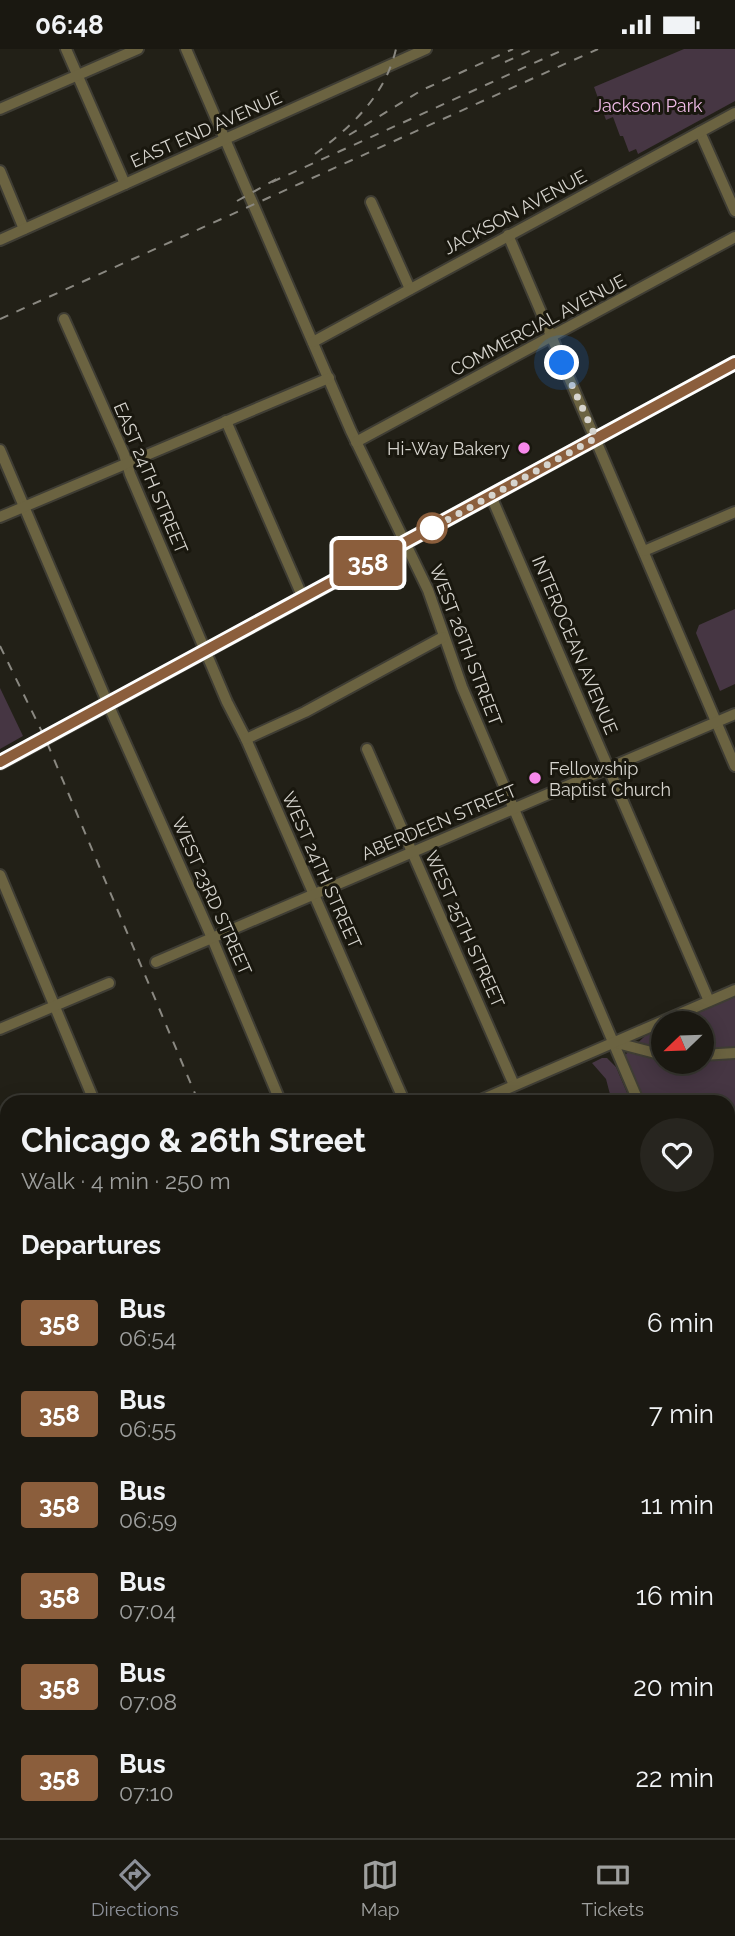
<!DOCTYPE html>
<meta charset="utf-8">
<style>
body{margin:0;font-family:Raleway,sans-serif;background:#27251f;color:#f1f3f6;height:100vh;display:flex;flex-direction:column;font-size:26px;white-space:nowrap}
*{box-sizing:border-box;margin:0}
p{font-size:23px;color:#9fa09f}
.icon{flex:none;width:38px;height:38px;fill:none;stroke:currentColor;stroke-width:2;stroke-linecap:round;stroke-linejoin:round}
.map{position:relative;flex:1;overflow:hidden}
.side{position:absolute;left:0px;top:1046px;width:735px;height:744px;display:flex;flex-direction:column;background:#1a1811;border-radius:21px 21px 0 0;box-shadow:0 4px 18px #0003,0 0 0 2px #383731}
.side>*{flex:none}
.badge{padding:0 14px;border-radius:5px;font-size:24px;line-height:46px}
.needle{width:46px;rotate:247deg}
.fabs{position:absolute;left:651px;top:962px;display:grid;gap:14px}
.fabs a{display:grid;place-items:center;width:63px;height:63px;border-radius:50%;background:#1a1811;box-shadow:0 4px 18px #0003,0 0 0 2px #383731;font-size:35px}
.you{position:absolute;width:35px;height:35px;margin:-18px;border:5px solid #fff;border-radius:50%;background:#1a73e8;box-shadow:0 0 0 10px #1a73e833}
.map>.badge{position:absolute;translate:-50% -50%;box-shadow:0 0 0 4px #fff}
h2{padding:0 21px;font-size:26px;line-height:63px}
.round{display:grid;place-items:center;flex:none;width:74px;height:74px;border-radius:37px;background:#27251f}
.head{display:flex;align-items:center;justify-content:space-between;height:119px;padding:0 21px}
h1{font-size:33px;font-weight:700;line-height:52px}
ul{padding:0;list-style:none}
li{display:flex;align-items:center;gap:21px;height:91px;padding:0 21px}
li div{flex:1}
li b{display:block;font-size:26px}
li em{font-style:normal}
li .badge{min-width:77px;font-weight:700;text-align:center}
.status{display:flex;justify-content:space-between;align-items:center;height:49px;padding:0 35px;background:#1a1811;direction:ltr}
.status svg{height:19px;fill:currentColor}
.menu{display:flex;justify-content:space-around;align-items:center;height:98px;border-top:2px solid #383731;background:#1a1811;font-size:19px;color:#9fa09f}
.menu a{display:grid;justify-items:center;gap:4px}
.menu .selected{color:#8c9099}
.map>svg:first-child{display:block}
.green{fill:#463643}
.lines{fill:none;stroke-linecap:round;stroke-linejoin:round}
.stream{stroke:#4f414b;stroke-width:2}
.minor-casing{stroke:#3f3d34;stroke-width:14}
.major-casing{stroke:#3f3d34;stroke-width:16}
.minor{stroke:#6b6341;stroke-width:10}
.major{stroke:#b8a65d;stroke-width:12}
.rail{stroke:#8a8881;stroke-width:2;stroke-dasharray:9 9;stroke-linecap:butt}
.line-casing{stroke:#fff;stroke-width:16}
.line{stroke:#8b5e3c;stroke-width:10}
.walk{stroke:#d6d4ce;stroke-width:7;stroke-dasharray:0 12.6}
.poi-dot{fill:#f788eb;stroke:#19170e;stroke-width:2.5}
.stop-dot{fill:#fff;stroke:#8b5e3c;stroke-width:3.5}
.labels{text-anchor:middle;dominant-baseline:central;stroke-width:6;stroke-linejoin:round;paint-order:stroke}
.park-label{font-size:18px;fill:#f1bde9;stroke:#19170e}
.street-label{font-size:18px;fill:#d6d4ce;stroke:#19170e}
.poi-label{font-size:18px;fill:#d6d4ce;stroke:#19170e;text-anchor:end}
</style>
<div class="status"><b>06:48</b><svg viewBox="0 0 49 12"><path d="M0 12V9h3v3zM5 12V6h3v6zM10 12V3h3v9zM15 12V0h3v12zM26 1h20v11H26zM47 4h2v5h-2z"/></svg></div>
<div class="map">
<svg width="735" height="1789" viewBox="0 0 735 1789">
<rect width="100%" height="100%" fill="#222017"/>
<!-- green -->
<g class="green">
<polygon points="684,0 735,0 735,52 638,105 636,100 629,103 623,87 620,87 613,68 606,71 594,38"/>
<polygon points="735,560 735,635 720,642 696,584 699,576"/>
<polygon points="0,639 23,687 0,700"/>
<polygon points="735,948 735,1265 728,1249 728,1054 644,1053 625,1006 645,987 663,978 663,1013 702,1013 702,975 672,975"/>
<polygon points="602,1009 607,1009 616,1018 631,1053 612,1053 606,1030 592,1014"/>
<polygon points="728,1278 735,1294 735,1386 728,1357"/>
<polygon points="7,1350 7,1783 494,1783 497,1789 0,1789 0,1353"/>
<polygon points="728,1443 732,1450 735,1466 735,1789 516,1789 513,1783 728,1783"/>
</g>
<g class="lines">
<!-- stream -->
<g class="stream">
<polyline points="0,1559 7,1557"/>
<polyline points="573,1783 582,1789"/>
</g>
<!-- minor casing -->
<g class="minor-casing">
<g id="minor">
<polyline points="66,0 125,135"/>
<polyline points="186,0 351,382 428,541 462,638 639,1054"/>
<polyline points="0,60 138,0"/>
<polyline points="700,83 735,162"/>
<polyline points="0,122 24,180"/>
<polyline points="371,153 410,240"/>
<polyline points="508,186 735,717"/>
<polyline points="0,191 426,0"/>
<polyline points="64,270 124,405 130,425 227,653 246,690 405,1054"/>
<polyline points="313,293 735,64"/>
<polyline points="226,372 303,549"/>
<polyline points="356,393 735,188"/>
<polyline points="0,401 108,655 212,889 281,1054"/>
<polyline points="491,447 709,952"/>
<polyline points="0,468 329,329"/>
<polyline points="644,502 735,463"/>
<polyline points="246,690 305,663 443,588"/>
<polyline points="367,700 514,1036"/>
<polyline points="0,826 95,1054"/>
<polyline points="156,913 735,665"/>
<polyline points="0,980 109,934"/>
<polyline points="613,993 663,1006"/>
<polyline points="702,1006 735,1004"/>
<polyline points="474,1054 735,941"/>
<polyline points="0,1151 7,1168"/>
<polyline points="0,1259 7,1256"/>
<polyline points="728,1259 735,1276"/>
</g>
</g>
<!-- major casing -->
<g class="major-casing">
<polyline id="major" points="0,714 735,314"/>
</g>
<!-- minor -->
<use href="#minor" class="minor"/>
<!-- major -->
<use href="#major" class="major"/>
<!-- rail -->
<g class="rail">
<polyline points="505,13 534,0"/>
<polyline points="349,86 422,41 513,0"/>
<path d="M315,105c37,-28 70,-58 81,-105"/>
<polyline points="272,133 565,0"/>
<polyline points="237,152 280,128"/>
<polyline points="0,270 598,0"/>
<polyline points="0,597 45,689 199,1054"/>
<polyline points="508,1783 510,1789"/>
</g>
</g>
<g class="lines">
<!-- line casing -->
<g class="line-casing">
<polyline id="line" points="0,713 735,314"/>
</g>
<!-- line -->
<use href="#line" class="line"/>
<!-- walk -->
<polyline class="walk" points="432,479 429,481 596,389 562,314"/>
</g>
<!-- markers -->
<g class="poi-dot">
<circle cx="524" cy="399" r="7"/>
<circle cx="535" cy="729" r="7"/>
</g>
<circle class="stop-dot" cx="432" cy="479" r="14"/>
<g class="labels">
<!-- park labels -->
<g class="park-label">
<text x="648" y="56">Jackson Park</text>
</g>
<!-- street labels -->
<g class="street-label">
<text transform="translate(206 80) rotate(-24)">EAST END AVENUE</text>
<text transform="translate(515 163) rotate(-28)">JACKSON AVENUE</text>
<text transform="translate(538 276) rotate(-28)">COMMERCIAL AVENUE</text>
<text transform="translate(151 429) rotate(67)">EAST 24TH STREET</text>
<text transform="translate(466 596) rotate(69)">WEST 26TH STREET</text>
<text transform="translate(575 596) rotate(67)">INTEROCEAN AVENUE</text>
<text transform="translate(439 773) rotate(-23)">ABERDEEN STREET</text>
<text transform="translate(322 821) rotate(66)">WEST 24TH STREET</text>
<text transform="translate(212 847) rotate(66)">WEST 23RD STREET</text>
<text transform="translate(465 880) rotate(66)">WEST 25TH STREET</text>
</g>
<!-- poi labels -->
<g class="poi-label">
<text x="510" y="399">Hi-Way Bakery</text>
<text x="549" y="719" text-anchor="start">Fellowship<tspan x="549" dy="21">Baptist Church</tspan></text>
</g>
</g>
</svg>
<div class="fabs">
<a><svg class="needle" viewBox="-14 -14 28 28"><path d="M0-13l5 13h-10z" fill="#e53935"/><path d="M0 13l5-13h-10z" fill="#9fa09f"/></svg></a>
</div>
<div class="you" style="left:562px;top:314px"></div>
<b class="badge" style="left:368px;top:514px;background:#8b5e3c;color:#fff">358</b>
<section class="side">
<div class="head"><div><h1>Chicago &amp; 26th Street</h1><p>Walk · 4 min · 250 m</p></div><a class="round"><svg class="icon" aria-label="heart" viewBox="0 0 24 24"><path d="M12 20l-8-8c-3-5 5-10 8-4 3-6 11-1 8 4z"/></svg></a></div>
<h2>Departures</h2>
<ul>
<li><span class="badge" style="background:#8b5e3c;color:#fff">358</span><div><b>Bus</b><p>06:54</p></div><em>6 min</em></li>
<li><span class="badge" style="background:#8b5e3c;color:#fff">358</span><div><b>Bus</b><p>06:55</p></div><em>7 min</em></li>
<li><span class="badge" style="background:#8b5e3c;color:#fff">358</span><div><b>Bus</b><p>06:59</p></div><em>11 min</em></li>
<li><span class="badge" style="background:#8b5e3c;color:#fff">358</span><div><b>Bus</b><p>07:04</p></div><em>16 min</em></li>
<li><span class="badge" style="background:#8b5e3c;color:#fff">358</span><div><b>Bus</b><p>07:08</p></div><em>20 min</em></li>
<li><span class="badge" style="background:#8b5e3c;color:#fff">358</span><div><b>Bus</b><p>07:10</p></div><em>22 min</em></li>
</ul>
</section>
</div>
<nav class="menu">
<a class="selected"><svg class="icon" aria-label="directions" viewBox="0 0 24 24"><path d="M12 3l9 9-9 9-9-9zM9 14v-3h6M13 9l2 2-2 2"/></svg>Directions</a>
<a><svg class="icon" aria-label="map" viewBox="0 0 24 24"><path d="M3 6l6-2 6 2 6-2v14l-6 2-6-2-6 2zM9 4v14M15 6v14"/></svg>Map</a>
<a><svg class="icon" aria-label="tickets" viewBox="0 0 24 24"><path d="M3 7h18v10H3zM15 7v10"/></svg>Tickets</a>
</nav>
